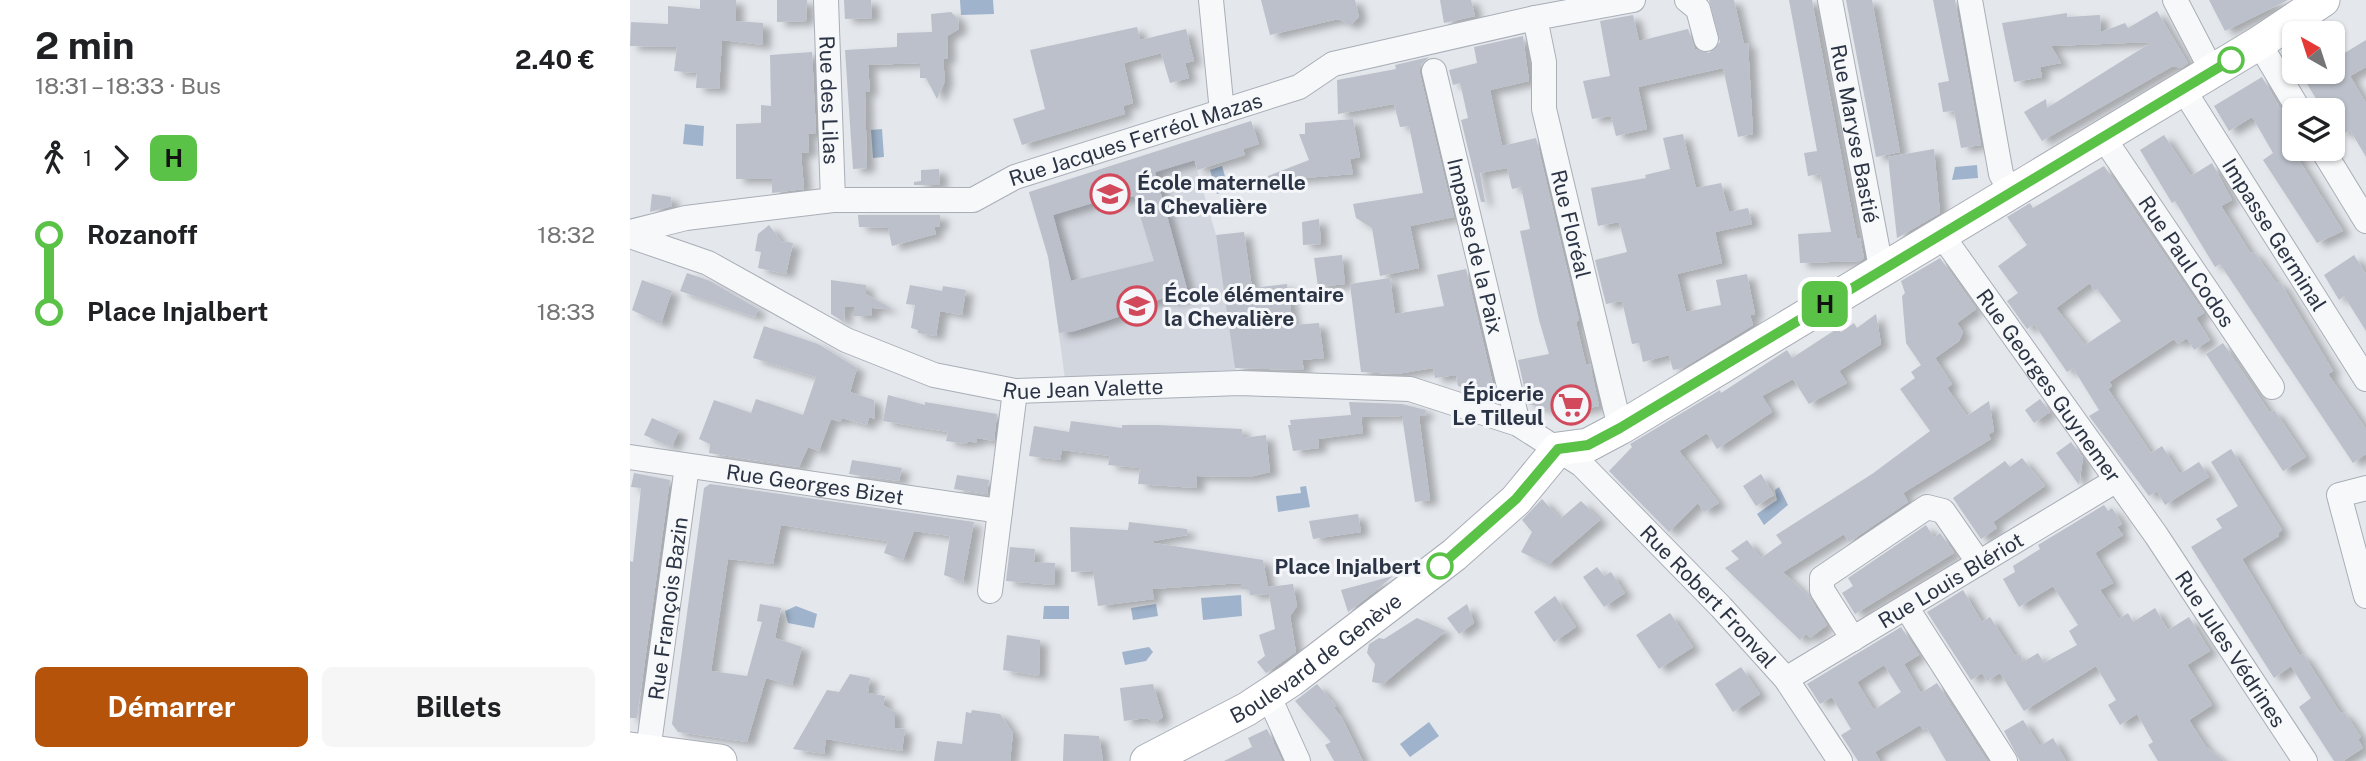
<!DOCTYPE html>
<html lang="fr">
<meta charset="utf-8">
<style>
body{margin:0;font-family:"Public Sans",sans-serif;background:#f6f6f6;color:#202124;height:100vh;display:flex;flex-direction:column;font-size:26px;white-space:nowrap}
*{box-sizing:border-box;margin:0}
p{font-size:23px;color:#757577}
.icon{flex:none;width:38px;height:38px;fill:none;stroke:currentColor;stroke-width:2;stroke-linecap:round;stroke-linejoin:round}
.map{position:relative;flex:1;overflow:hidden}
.side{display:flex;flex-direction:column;background:#fff;width:630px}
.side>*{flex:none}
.badge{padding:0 14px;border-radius:10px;font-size:24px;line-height:46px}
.needle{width:46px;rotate:321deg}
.fabs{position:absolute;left:1652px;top:21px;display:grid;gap:14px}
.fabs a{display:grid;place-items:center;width:63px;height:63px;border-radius:10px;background:#fff;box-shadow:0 2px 5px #0004;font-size:35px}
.map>.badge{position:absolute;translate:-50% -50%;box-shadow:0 0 0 4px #fff}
.legs{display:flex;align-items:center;gap:10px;height:77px;padding:0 35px;font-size:23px}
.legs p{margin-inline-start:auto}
.overview{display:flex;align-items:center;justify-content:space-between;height:119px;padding:0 35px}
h1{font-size:38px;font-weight:700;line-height:52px}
.primary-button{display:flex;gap:14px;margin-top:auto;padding:14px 35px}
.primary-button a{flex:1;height:80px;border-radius:10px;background:#b45309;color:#fff;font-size:28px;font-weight:700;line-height:80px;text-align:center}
.primary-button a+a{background:#f6f6f6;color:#202124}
ul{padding:0 35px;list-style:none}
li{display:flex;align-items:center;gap:24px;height:77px;font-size:26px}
li i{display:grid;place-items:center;width:10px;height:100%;margin:0 9px;background:currentColor}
li i::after{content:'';width:18px;height:18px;margin:-9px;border:5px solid;border-radius:50%;background:#fff}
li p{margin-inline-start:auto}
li:first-child i{background:linear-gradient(#0000 50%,currentColor 0)}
li:last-child i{background:linear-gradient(currentColor 50%,#0000 0)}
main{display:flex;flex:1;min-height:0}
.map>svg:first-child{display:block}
.built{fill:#d2d6de}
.water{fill:#9fb4cc}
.building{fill:#bbc0ca;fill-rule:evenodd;filter:url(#shadow)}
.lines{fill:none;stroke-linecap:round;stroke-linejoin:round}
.street-casing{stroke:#a9aeb7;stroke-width:26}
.secondary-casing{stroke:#a9aeb7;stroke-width:35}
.street{stroke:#f7f8fa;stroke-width:24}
.secondary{stroke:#fff;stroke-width:33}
.line-1-casing{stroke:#fff;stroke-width:16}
.line-1{stroke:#59c247;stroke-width:10}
.stop-1-dot{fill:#fff;stroke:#59c247;stroke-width:3.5}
.labels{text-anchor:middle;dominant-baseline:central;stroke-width:6;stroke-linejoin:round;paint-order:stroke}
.street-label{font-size:21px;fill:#2b3445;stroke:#f4f6f9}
.poi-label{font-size:21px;font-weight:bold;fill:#2b3445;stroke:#f4f6f9;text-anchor:start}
.stop-label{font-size:21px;font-weight:bold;fill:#2b3445;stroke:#f4f6f9;text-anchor:end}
</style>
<main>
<section class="side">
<div class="overview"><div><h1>2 min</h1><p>18:31 – 18:33 · Bus</p></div><b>2.40 €</b></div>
<div class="legs"><svg class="icon" aria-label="walk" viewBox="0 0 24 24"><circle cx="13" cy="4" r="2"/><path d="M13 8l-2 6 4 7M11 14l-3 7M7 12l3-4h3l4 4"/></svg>1<svg class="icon" aria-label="forward" viewBox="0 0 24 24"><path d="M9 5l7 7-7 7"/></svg><b class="badge" style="background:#59c247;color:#111">H</b></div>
<ul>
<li><i style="color:#59c247"></i><b>Rozanoff</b><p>18:32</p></li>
<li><i style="color:#59c247"></i><b>Place Injalbert</b><p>18:33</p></li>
</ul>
<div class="primary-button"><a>Démarrer</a><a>Billets</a></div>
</section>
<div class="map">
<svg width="1736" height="761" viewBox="0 0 1736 761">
<defs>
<filter id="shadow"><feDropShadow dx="8" dy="4.5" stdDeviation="3.5" flood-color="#0004"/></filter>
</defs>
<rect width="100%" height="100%" fill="#e4e7ec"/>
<!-- built -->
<polygon class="built" points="559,143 586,235 606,370 435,379 419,261 399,193"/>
<!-- water -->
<g class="water">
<polygon points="330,0 363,0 364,14 331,15"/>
<polygon points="55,124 74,126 73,146 53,144"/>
<polygon points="252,129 254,157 243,158 241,130"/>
<polygon points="1347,165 1348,178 1322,180 1325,167"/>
<polygon points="592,166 599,190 587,194 580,170"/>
<polygon points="676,486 680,507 648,512 646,496 671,493 670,487"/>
<polygon points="1149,487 1158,505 1134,525 1127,514 1147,500 1145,490"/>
<polygon points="611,595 612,616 573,620 571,598"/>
<polygon points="526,604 528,616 503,620 501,608"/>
<polygon points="166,606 187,614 184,628 158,623 155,611"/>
<polygon points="414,606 439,606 439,619 413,619"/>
<polygon points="519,647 523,652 516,661 495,665 492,652"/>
<polygon points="799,722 809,736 780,757 770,744"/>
</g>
<!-- building -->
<g class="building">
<polygon points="70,0 106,0 106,21 133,23 133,45 92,40 89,89 66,88 67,73 44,71 47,47 0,46 1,22 38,24 38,6 70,9"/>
<polygon points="147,0 177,0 176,21 147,22"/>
<polygon points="214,0 241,0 242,18 215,19"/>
<polygon points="631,0 725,0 729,17 720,25 708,19 640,35"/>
<polygon points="810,0 841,0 845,16 814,23"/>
<polygon points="1079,0 1104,0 1114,44 1118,43 1123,134 1108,137 1093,68 1008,87 1017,129 986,136 981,116 962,119 953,81 980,76 970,21 1003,15 1009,41 1058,29 1065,49 1079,53 1090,42"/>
<polygon points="1159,0 1182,0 1227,239 1230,238 1234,258 1230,261 1170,263 1168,234 1201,232 1190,174 1178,176 1174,153 1187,151"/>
<polygon points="1216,0 1242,0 1270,152 1246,157"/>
<polygon points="1303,0 1325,0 1351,145 1331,148 1324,111 1313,112 1308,83 1319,81"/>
<polygon points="1579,0 1658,0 1595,31"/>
<polygon points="1527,11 1558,63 1551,68 1543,66 1412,141 1394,112 1416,99 1417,108 1522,42 1421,46 1431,63 1410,67 1412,77 1384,82 1372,23 1437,13 1437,17 1470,15 1471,32 1495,23 1498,28"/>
<polygon points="321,12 328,19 329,29 317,36 318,59 313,59 315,81 307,99 296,78 290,78 290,63 238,65 240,92 235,91 237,168 223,169 215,50 267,47 267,33 302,32 301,14"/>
<polygon points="507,27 510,40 556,29 564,61 555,63 559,78 540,83 531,53 494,63 503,103 493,106 495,114 392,145 383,119 415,109 400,50"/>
<polygon points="893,36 899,81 860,90 872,146 906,138 949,320 946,322 956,365 960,364 969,406 934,413 898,404 888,360 919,354 909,320 890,231 900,229 891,187 882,189 877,168 850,173 855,202 851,202 831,120 838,118 830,83 823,85 819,70 847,63 844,47"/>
<polygon points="1736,40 1736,67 1720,76 1736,103 1736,157 1720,130 1713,134 1703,117 1703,110 1698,110 1695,104 1691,107 1670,72 1703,72 1703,47 1708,57"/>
<polygon points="182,52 186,133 178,134 179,152 171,153 174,189 142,193 142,179 106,179 106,124 131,123 131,105 141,106 140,55"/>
<polygon points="799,57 790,66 790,74 824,217 780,226 789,268 750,276 742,228 726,218 723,204 793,193 779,126 770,127 764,104 708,114 707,80 766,69 765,65"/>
<polygon points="1632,77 1656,118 1664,124 1664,152 1713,231 1687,243 1633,160 1643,153 1624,120 1622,117 1599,131 1584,106"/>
<polygon points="723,119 730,157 720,159 723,174 639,181 638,176 679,160 669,134 675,134 675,123"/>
<path d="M621,121l8,23 -16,5 2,6 -48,15 -2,-10 -40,12 34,124 -19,5 -2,-4 -48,14 1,5 -46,15 -16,2 -11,-77 -19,-64zM504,196l20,65 -83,20 -18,-66 53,-16 1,4z"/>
<polygon points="1053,134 1066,188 1091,183 1099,212 1118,208 1122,224 1085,232 1092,263 1047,274 1056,312 1091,305 1086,280 1117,274 1125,314 1120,315 1123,325 1053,368 1043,370 1039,355 1013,362 1009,343 1002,344 992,301 976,304 965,260 997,252 989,222 968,226 961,188 1016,178 1015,175 1040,169 1033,138"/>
<polygon points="1534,135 1561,176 1582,163 1602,200 1591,206 1621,254 1624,252 1647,284 1650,282 1703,371 1698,374 1736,429 1736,454 1723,463 1590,264 1585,267 1545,201 1542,203 1510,150"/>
<polygon points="1304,149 1310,213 1267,238 1258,157"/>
<path d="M1474,166l100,147 -8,5 14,22 -16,10 -7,-12 -9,6 -4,-5 -65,43 3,4 -4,3 43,64 11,-7 18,28 19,-12 10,15 -44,28 -8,-14 -8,5 -60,-80 10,-6 -26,-42 -6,4 -33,-48 -7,5 -20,-28 11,-8 -20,-27 29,-21 -20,-28 23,-14 3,5zM1460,283l4,8 3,-2 24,32 -36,24 -29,-37z"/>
<polygon points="309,169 310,185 284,185 284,182 291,181 291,170"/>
<polygon points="22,194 41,197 42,206 20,212"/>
<polygon points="228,215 310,215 310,226 304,227 306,234 262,246 258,228 229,227"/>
<polygon points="689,219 691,244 673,245 672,222"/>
<polygon points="139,225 151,241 163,243 156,274 128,268 131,252 125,251 128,234"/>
<polygon points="614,232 622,288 657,284 663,325 689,323 694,358 672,360 674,370 605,368 586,235"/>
<polygon points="712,255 715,284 688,287 684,258"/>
<polygon points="1724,255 1736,274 1736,331 1714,296 1709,300 1694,275"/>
<polygon points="1310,258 1346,309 1327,323 1333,332 1329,341 1305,358 1322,384 1317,388 1337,416 1359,401 1364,431 1358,435 1361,439 1273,493 1278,502 1219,542 1214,534 1153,572 1179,597 1197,625 1180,638 1176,634 1170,640 1095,568 1109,559 1101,551 1117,540 1131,558 1152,543 1146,535 1242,474 1300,431 1270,389 1285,378 1281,372 1291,365 1276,343 1272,296 1275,293 1271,281"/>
<polygon points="836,269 864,389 851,392 828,386 826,375 805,378 803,368 767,374 731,372 720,284 760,278 765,314 814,306 807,275"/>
<polygon points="57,273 80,281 128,309 125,317 50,291"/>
<polygon points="12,280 42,291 31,324 2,310"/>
<polygon points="201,280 236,285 236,294 262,309 242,308 242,316 224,316 224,307 215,307 214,322 201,314"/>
<polygon points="280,285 312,291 313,286 336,290 332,315 310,311 306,336 288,333 288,330 281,328 285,305 276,304"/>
<polygon points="1246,314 1251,344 1209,371 1217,383 1179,404 1163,379 1132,396 1142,412 1087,449 1077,433 1049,451 1089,503 1074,512 1068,503 1039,532 979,471 1002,447 1000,444 1090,390 1091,393 1157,350 1162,358 1208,328 1211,332 1224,323 1227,328"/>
<polygon points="134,326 188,344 227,368 220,392 244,400 245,419 239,417 237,425 212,418 210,422 201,419 189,451 178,447 169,467 79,453 80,444 69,439 84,400 121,413 126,399 173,415 186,377 123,358"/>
<polygon points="1593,343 1640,413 1644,410 1676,457 1653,471 1576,354"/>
<polygon points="258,395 295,405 295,402 367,414 364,441 347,438 346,443 339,441 336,444 316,441 318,432 253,421"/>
<polygon points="1410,399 1420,412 1404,423 1395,410"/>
<polygon points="719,402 772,404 796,410 795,416 789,416 800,500 785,502 772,416 731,417 733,433 688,439 689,448 663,451 658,425 661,425 660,420 721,415"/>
<polygon points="22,418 49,430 42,447 14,435"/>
<polygon points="441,421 492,428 492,425 527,425 612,429 613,438 636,435 640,472 619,477 567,476 566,488 508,484 510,468 478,465 480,456 432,450 430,460 399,456 404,426 439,432"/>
<polygon points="1441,442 1453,458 1449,485 1426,453"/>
<polygon points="1601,449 1652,530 1648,533 1649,536 1612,559 1670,656 1673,654 1711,714 1714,712 1731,737 1728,739 1733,748 1713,761 1704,761 1669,707 1681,698 1661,666 1644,678 1561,547 1592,528 1586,519 1608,506 1581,462"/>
<polygon points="1392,458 1415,486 1363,522 1367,528 1351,539 1323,498 1375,461 1380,467"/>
<polygon points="222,460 272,468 269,481 219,474"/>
<polygon points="4,473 40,480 7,718 0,718 0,561 3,562 11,488 1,487"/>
<polygon points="1131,474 1144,495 1126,506 1113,486"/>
<polygon points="327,475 359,480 357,494 324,489"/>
<polygon points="80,484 344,522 333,582 314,575 320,536 284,531 273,560 254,553 258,541 151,525 143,564 98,559 81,671 117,676 132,622 127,621 130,604 151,608 145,638 172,647 162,685 136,678 117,742 48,732 42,724 74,488"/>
<polygon points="912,499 930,519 951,501 970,520 918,565 891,552 902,532 892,520"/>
<polygon points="1474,505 1478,511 1482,508 1492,524 1487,527 1493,535 1465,553 1483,583 1470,590 1489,619 1498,613 1503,622 1525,608 1538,630 1559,617 1580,651 1557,665 1582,705 1559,720 1576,747 1594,761 1528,761 1518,745 1523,742 1507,714 1490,725 1478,705 1486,700 1466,666 1394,711 1370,673 1357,681 1352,673 1341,680 1297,612 1333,590 1352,622 1360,617 1385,656 1390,654 1393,662 1408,653 1414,663 1447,645 1439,631 1448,625 1423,586 1389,607 1373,579 1385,572 1383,566 1410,549 1408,545"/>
<polygon points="728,514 731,532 683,539 679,521"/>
<polygon points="499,522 557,529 557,535 518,542 633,560 638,587 663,584 667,606 660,616 666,652 636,673 627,662 635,656 629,635 645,629 639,594 620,595 620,589 611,589 611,583 522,589 524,599 468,606 463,571 441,572 440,527 498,530"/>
<polygon points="1296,525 1304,538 1310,533 1324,553 1225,614 1212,593 1223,586 1218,578"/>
<polygon points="380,547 405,549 404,562 425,563 424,585 376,581"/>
<polygon points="967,567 974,576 981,572 995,593 974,607 953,577"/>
<polygon points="763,576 734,600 718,612 711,590"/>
<polygon points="925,596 946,627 924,642 904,612"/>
<polygon points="837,604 844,623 829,634 817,618"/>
<polygon points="1040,613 1063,647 1029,669 1006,635"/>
<polygon points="787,618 816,631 753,684 742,682 745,664 737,653 739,644 749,638 754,639"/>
<path d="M1271,627l18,28 -15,9 17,29 16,-10 50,78h-41l-19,-33 -4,2 -3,-5 -45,27 5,9h-22l-17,-26 10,-6 -19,-32 -12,7 -13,-20zM1254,665l17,27 -27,18 -17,-28z"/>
<polygon points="377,635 410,640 409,676 373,670"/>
<polygon points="1111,667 1130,694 1103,712 1085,684"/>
<polygon points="220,674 240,678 238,693 255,696 253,705 265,712 265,728 275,729 272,751 196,739 194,754 163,749 197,690 209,692"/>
<polygon points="523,684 533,717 526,722 516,718 494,721 490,688"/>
<polygon points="687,684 706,706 704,708 712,718 733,761 704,761 695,745 701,742 665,701"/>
<polygon points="342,710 370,714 383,733 380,761 304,761 307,741 332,744 336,712 341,713"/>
<polygon points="1393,720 1410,746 1423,738 1436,761 1390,761 1374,731"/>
<polygon points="637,729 652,761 594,761 622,747 618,738"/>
<polygon points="434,734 469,736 473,761 433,761"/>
</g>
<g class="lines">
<!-- street casing -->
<g class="street-casing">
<g id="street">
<path id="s1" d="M196,0l7,200"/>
<polyline points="581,0 592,112"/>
<polyline points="1057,0 1068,9 1076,39"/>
<path id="s2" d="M1200,0l49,257 7,10"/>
<polyline points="1340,0 1371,174 1381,192"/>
<polyline points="1545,0 1582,71"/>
<path id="s3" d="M905,18l9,44v47l76,319"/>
<polyline points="1629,43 1669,110"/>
<path id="s4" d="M804,71l84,353"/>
<path id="s5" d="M1553,89l183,290"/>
<path id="s6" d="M1473,137l169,250"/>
<polyline points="1692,149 1736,221"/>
<path id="s7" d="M0,232l56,-14 147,-18h140l42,-23 284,-90 34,-23 202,-46 98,-18"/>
<path id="s8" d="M1311,234l215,301 149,226"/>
<path id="s9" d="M0,236l78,27 138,77 88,35 81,16 225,-8 170,6 108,35 64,41 139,142 65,72 54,82"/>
<path id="s10" d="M0,457l370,54"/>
<polyline points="1736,488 1709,495 1736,596"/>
<polyline points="360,591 385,391"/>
<polyline points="1276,607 1375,761"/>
<polyline points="1223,639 1192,590 1192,578 1297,507 1313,511 1349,563"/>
<path id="s11" d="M1156,679l329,-198"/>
<polyline points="639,697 668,761"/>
<path id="s12" d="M18,751l39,-285"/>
</g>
</g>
<!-- secondary casing -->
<g class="secondary-casing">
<g id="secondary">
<polyline points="0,749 90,761"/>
<path id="s13" d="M517,761l100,-52 44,-29 163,-125 62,-55 42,-51 30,-4 32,-17 639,-385 64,-43"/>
</g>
</g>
<!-- street -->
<use href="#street" class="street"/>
<!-- secondary -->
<use href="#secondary" class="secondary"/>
</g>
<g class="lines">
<!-- line-1 casing -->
<g class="line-1-casing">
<polyline id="line-1" points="810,566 886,499 928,449 958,445 990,428 1601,60"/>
</g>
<!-- line-1 -->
<use href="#line-1" class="line-1"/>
</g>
<!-- icons -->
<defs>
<g id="school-ring" transform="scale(2.0125)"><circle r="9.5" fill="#f4f6f9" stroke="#d1495b" stroke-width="1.5"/><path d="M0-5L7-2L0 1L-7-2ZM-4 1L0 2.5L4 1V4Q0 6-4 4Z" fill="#d1495b"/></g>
<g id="supermarket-ring" transform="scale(2.0125)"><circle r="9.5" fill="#f4f6f9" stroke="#d1495b" stroke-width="1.5"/><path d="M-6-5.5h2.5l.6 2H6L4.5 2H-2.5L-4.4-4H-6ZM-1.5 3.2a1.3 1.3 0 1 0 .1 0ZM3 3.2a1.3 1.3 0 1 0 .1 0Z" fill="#d1495b"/></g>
</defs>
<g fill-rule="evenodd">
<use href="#school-ring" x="480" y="194"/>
<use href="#school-ring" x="507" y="306"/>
<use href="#supermarket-ring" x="941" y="405"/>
</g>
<!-- markers -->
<g class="stop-1-dot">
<circle cx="1601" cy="60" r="12"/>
<circle cx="810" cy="566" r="12"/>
</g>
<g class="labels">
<!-- street labels -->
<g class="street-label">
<text stroke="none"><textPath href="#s1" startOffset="100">Rue des Lilas</textPath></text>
<text stroke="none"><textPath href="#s2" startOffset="136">Rue Maryse Bastié</textPath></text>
<text stroke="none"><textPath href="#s7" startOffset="520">Rue Jacques Ferréol Mazas</textPath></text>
<text stroke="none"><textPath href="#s3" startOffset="210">Rue Floréal</textPath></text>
<text stroke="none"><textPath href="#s5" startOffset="172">Impasse Germinal</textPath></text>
<text stroke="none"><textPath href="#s4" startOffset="180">Impasse de la Paix</textPath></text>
<text stroke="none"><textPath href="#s6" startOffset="150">Rue Paul Codos</textPath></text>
<text stroke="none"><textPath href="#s8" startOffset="186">Rue Georges Guynemer</textPath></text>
<text stroke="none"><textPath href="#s9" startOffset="486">Rue Jean Valette</textPath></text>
<text stroke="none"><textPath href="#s10" startOffset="187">Rue Georges Bizet</textPath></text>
<text stroke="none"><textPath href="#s11" startOffset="192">Rue Louis Blériot</textPath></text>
<text stroke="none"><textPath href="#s9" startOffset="1185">Rue Robert Fronval</textPath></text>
<text stroke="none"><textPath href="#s12" startOffset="144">Rue François Bazin</textPath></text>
<text stroke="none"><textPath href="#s8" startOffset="506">Rue Jules Védrines</textPath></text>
<text stroke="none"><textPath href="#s13" startOffset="198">Boulevard de Genève</textPath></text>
</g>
<!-- poi labels -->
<g class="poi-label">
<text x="507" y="182">École maternelle<tspan x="507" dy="24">la Chevalière</tspan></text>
<text x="534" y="294">École élémentaire<tspan x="534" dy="24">la Chevalière</tspan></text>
<text x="914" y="393" text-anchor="end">Épicerie<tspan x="914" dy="24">Le Tilleul</tspan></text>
</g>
<!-- stop labels -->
<g class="stop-label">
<text x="791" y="566">Place Injalbert</text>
</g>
</g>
</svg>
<div class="fabs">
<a><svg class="needle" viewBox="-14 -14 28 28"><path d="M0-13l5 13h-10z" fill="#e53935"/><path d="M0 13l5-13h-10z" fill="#757577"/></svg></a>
<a><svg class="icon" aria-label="layers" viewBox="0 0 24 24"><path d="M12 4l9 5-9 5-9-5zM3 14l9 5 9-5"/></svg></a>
</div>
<b class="badge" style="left:1195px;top:304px;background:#59c247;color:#111">H</b>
</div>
</main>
